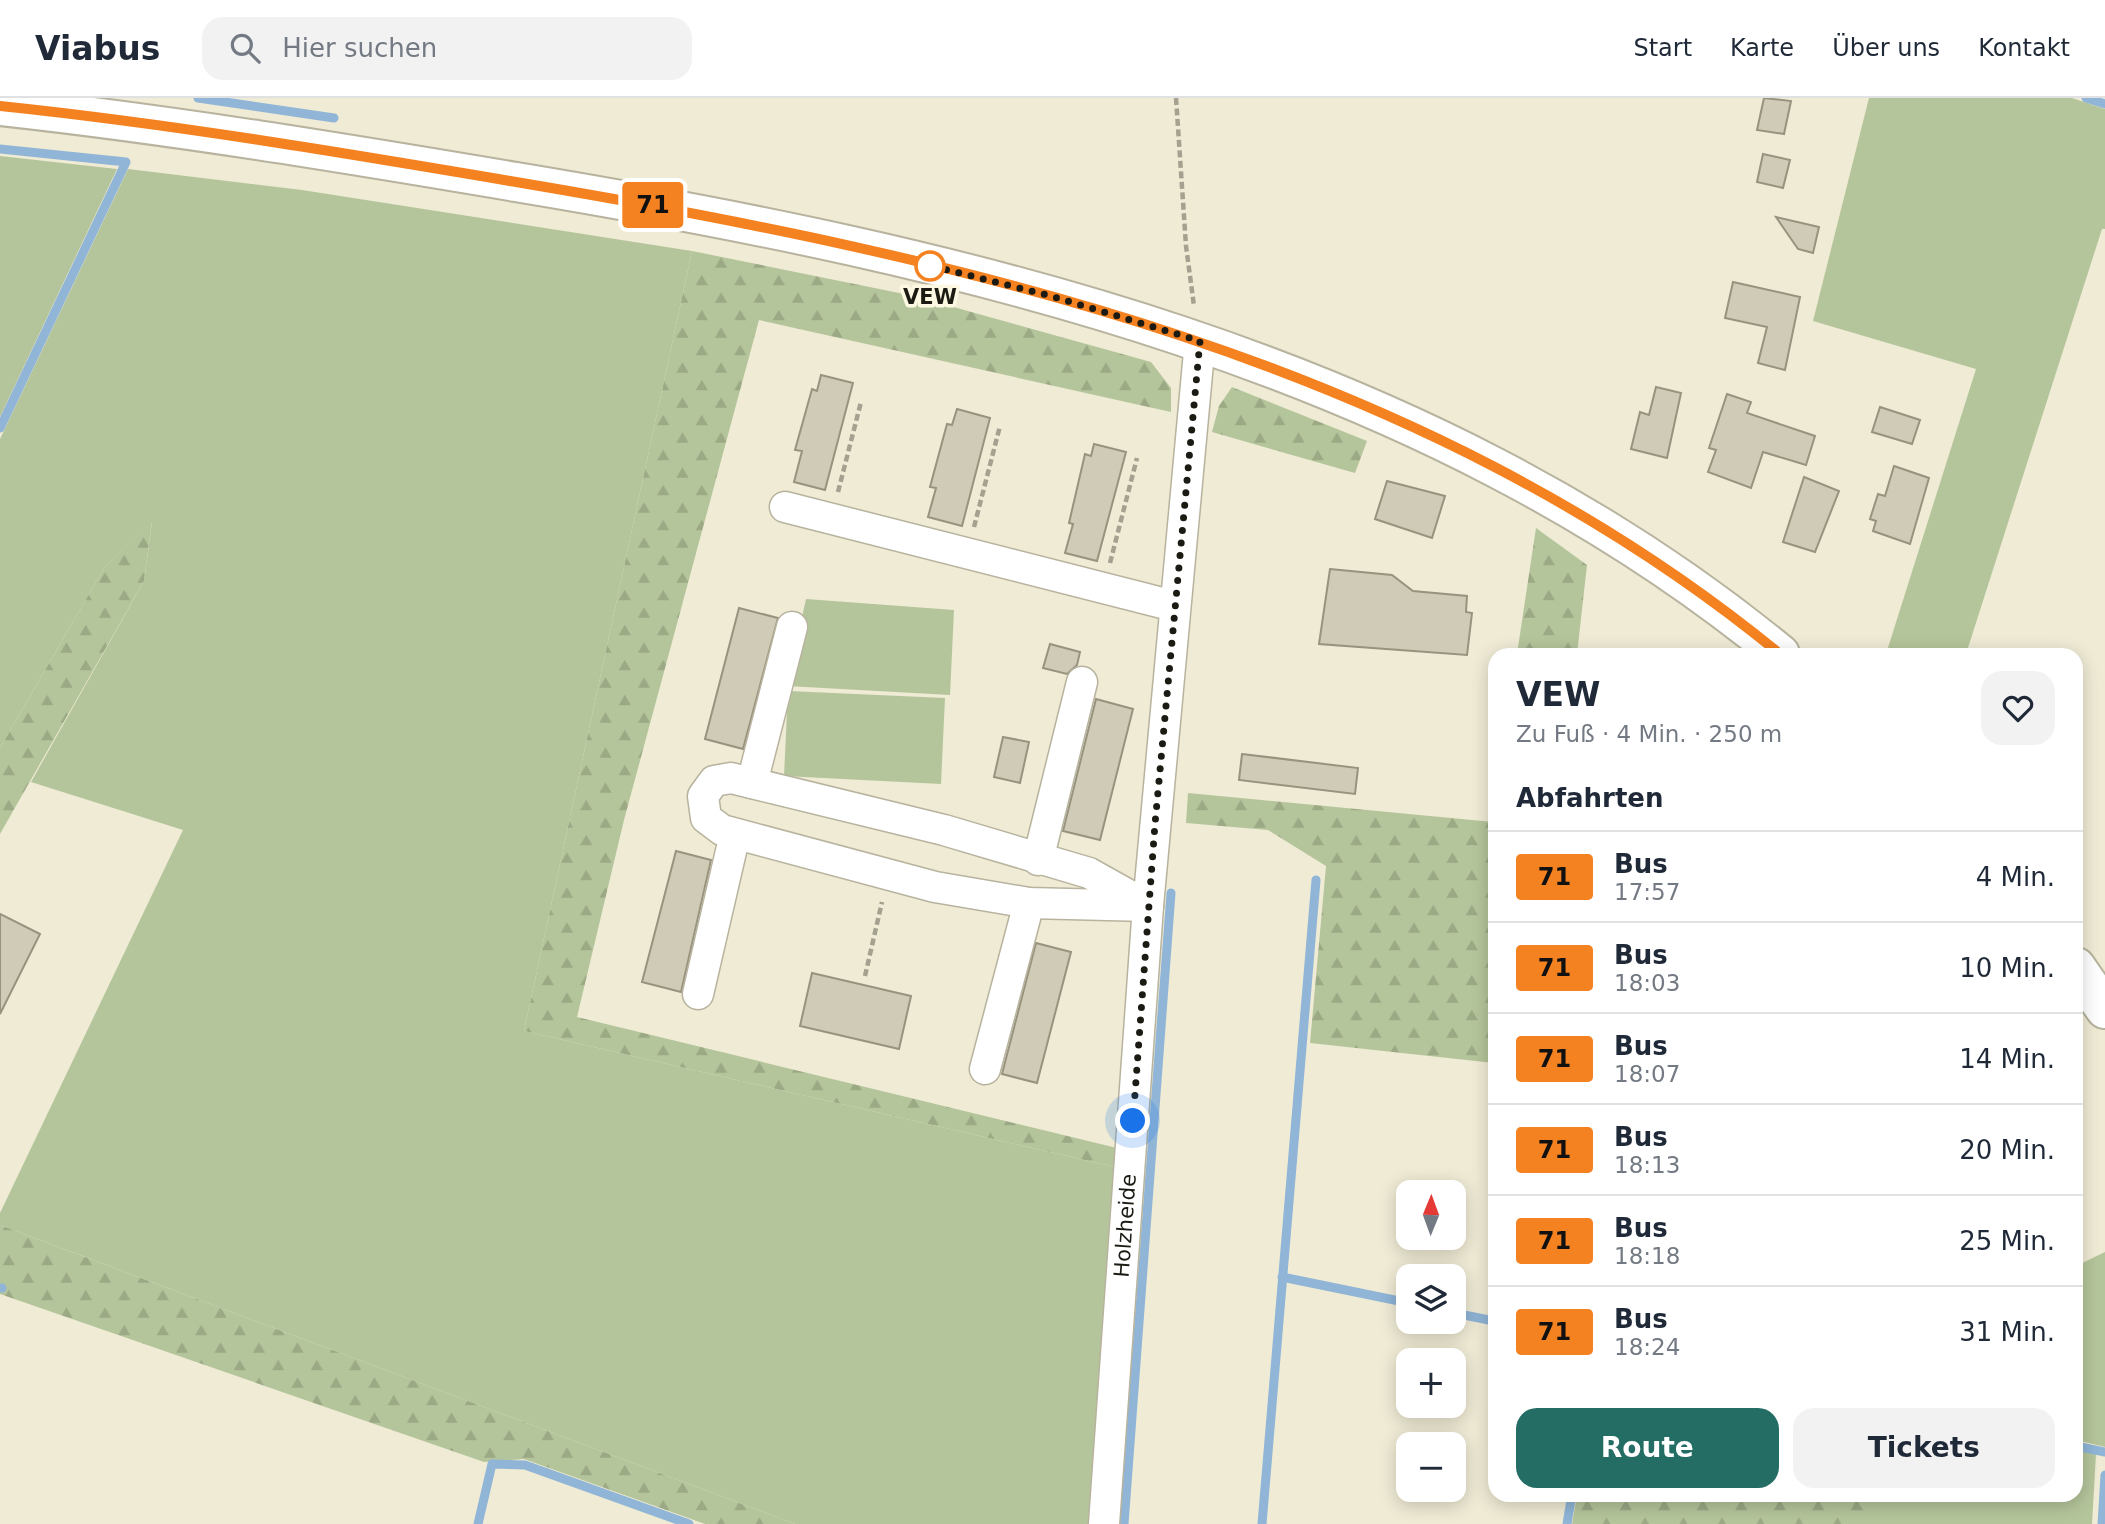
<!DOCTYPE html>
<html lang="de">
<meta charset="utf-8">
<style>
body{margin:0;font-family:"DejaVu Sans",sans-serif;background:#f2f2f3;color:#1f2937;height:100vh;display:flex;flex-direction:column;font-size:26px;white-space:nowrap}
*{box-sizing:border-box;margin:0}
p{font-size:23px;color:#747a83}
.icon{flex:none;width:38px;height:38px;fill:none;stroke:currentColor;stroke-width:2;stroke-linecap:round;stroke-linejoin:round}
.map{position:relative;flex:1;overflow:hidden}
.sheet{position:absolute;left:1488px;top:550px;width:595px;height:854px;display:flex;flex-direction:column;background:#fff;border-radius:21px;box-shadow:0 4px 18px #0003}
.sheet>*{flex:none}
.badge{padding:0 14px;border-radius:5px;font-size:24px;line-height:46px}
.needle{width:46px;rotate:1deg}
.controls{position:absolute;left:1396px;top:1082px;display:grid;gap:14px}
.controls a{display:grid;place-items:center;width:70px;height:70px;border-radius:14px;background:#fff;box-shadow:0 4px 18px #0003;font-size:35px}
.you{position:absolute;width:35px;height:35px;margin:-18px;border:5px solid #fff;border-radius:50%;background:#1a73e8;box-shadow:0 0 0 10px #1a73e833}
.map>.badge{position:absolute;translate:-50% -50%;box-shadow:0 0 0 4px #fff}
h2{padding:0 28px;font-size:26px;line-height:63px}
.round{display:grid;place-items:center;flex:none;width:74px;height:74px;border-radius:21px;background:#f2f2f3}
.headline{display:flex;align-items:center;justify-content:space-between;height:119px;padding:0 28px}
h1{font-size:33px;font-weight:800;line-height:52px}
.action{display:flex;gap:14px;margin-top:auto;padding:14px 28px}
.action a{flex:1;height:80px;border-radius:21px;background:#246d65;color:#fff;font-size:28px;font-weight:800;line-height:80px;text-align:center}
.action a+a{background:#f2f2f3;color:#1f2937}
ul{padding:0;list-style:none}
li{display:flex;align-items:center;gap:21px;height:91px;padding:0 28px;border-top:2px solid #e0e1e3}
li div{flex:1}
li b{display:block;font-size:26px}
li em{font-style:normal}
li .badge{min-width:77px;font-weight:700;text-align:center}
header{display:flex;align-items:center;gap:42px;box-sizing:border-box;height:98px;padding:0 35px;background:#fff;border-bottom:2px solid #e0e1e3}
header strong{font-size:33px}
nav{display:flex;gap:38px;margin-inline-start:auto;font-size:24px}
.search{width:490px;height:63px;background:#f2f2f3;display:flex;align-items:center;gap:18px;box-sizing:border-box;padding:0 24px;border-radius:21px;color:#747a83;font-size:26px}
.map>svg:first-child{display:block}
.green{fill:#b5c59b}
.forest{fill:url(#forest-firs)}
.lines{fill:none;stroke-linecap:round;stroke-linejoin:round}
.stream{stroke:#90b5d7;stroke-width:9}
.building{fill:#cfcbb6;stroke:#97937e;stroke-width:2}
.minor-casing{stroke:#b7b39e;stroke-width:33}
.major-casing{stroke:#b7b39e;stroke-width:42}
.path{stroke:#a4a190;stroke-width:4.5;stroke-dasharray:7 3.5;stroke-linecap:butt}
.minor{stroke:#fff;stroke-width:30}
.major{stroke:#fff;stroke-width:38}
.line-casing{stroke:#fff;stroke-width:16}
.line{stroke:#f58220;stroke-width:10}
.walk{stroke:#1c1b13;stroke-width:7;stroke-dasharray:0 12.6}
.stop-dot{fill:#fff;stroke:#f58220;stroke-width:3.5}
.labels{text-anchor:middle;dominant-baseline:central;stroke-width:7;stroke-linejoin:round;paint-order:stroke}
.stop-label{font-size:21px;font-weight:bold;fill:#1c1b13;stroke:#fdf8e2}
.street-label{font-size:21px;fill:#1c1b13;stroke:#fdf8e2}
</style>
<header>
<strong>Viabus</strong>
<div class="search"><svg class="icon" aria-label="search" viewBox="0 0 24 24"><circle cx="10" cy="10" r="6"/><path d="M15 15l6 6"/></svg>Hier suchen</div>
<nav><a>Start</a><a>Karte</a><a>Über uns</a><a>Kontakt</a></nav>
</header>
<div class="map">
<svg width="2105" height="1426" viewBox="0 0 2105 1426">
<defs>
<pattern id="forest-firs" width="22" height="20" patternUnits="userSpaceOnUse" patternTransform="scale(1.75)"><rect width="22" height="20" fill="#b5c59b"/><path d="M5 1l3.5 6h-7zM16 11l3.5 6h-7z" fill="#9ba985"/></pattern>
</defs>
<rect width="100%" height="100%" fill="#efebd5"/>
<!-- green -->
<g class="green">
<polygon points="1869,0 2072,0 2105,11 2105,131 2102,131 1966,556 1886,556 1976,271 1813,223"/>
<polygon points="0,58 117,71 0,319"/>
<polygon points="128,71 302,92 692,153 524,933 1115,1069 1090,1426 795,1426 0,1127 0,1115 183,732 31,684 144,483 152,424 104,470 0,650 0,341"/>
<polygon points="806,501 954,512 950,597 787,588"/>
<polygon points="788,593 945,600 941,686 784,678"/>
<polygon points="2105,1154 2105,1349 2076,1342 2076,1168"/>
<polygon points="2076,1352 2096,1356 2092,1426 1870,1426 1870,1397 2076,1396"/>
</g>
<!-- forest -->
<g class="forest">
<polygon points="692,153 914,198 1151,264 1171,290 1171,314 759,222 624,722 577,919 1117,1050 1115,1069 524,933"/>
<polygon points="1232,289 1367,343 1355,375 1212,334 1219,308"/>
<polygon points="152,423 144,483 0,736 0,650 104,470"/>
<polygon points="1536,430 1587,467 1577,556 1517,556"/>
<polygon points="1188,695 1493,724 1494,715 1494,965 1310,945 1326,768 1268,732 1186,725"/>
<polygon points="0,1127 795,1426 705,1426 524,1361 484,1364 0,1196"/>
<polygon points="1577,1397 1870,1397 1870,1426 1572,1426"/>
</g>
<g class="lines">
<!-- stream -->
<g class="stream">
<polyline points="198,0 334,20"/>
<polyline points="2086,0 2105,6"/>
<polyline points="0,51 126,64 0,330"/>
<polyline points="1282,1179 1409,1205"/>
<polyline points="0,1190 2,1190"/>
<polyline points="1454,1215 1494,1223"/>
<polyline points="2076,1348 2105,1354"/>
<polyline points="478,1426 492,1366 525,1367 689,1426"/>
<polyline points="1124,1426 1171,795"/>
<polyline points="1262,1426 1316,782"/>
<polyline points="1567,1426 1572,1396"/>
<polyline points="2102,1426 2105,1377"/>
</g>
</g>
<!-- building -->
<g class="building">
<polygon points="1764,0 1791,3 1784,36 1757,32"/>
<polygon points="1763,56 1790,62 1783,90 1757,84"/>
<polygon points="1776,119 1819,129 1813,155 1798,151"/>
<polygon points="1733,184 1800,199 1785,272 1758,265 1767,229 1725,220"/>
<polygon points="821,277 853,285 825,392 794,384 802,353 795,352 812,291 817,293"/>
<polygon points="1656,289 1681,295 1667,360 1631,351 1640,314 1649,317"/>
<polygon points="1727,296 1751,304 1747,315 1815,338 1806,367 1763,354 1751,390 1708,374 1716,352 1709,350"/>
<polygon points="1880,309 1920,322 1912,346 1872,334"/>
<polygon points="957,311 990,320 962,428 928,419 936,390 930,389 947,326 952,327"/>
<polygon points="1094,346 1126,354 1097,463 1065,455 1073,426 1069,425 1085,356 1091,358"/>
<polygon points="1894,368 1929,380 1910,446 1873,433 1876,423 1870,421 1878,396 1885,398"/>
<polygon points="1804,379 1839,393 1815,454 1783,444"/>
<polygon points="1387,383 1445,398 1432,440 1375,421"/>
<polygon points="1330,471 1392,477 1413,493 1467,498 1466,514 1472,515 1467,557 1319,546"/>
<polygon points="739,510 778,520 743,651 705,641"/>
<polygon points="1050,546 1080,554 1077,567 1067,576 1043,570"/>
<polygon points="1096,601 1133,611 1100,742 1063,733"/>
<polygon points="1003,639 1029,644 1020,685 994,679"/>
<polygon points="1242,656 1358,670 1355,696 1239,682"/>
<polygon points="676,753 711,762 681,894 642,884"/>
<polygon points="0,816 40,836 0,916"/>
<polygon points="1036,845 1071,854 1037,985 1002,976"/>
<polygon points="812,875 911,898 899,951 800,928"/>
</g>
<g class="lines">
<!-- minor casing -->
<g class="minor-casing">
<g id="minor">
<polyline points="785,409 1174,508"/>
<polygon points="731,680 944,732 1089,775 1148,808 1029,805 935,789 722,732 706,720 703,698 714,683"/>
<polyline points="752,685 792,529"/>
<polyline points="1038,762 1082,584"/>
<polyline points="698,896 735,736"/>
<polyline points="985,971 1029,805"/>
<path id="s1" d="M1104,1426l44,-618 52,-565"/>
</g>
</g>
<!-- major casing -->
<g class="major-casing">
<g id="major">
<path d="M0,8c173,19 344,47 516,76 445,74 907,179 1264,472"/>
<polyline points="2076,869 2105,911"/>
</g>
</g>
<!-- path -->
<g class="path">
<polyline points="1176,0 1186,148 1194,208"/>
<polyline points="838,394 861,304"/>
<polyline points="974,429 1000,328"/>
<polyline points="1110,465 1137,360"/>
<polyline points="865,878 882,804"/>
</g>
<!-- minor -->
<use href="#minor" class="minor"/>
<!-- major -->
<use href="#major" class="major"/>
</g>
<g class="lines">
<!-- line casing -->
<g class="line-casing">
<path id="line" d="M0,8c173,18 344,47 516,76 446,75 906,178 1264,472"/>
</g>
<!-- line -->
<use href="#line" class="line"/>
<!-- walk -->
<polyline class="walk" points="930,168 920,165 1051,198 1200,243 1155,726 1133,1023"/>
</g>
<!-- markers -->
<circle class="stop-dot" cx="930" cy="168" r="14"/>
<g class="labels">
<!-- stop labels -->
<g class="stop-label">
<text x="930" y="199">VEW</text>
</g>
<!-- street labels -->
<g class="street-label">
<text stroke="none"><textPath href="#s1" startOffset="299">Holzheide</textPath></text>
</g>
</g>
</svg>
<div class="controls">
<a><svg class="needle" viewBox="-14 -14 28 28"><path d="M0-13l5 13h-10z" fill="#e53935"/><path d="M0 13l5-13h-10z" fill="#747a83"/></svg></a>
<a><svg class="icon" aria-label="layers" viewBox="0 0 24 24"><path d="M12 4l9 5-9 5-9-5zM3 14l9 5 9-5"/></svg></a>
<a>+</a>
<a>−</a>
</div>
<div class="you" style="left:1133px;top:1023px"></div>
<b class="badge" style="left:653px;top:107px;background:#f58220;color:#111">71</b>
<section class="sheet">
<div class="headline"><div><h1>VEW</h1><p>Zu Fuß · 4 Min. · 250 m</p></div><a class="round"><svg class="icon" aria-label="heart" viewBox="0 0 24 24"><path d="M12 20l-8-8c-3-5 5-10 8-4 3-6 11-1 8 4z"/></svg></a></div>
<h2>Abfahrten</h2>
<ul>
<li><span class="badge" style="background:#f58220;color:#111">71</span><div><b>Bus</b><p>17:57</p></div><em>4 Min.</em></li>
<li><span class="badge" style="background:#f58220;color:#111">71</span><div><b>Bus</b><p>18:03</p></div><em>10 Min.</em></li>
<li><span class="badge" style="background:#f58220;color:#111">71</span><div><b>Bus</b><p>18:07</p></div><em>14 Min.</em></li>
<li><span class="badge" style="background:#f58220;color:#111">71</span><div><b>Bus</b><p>18:13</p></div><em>20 Min.</em></li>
<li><span class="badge" style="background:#f58220;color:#111">71</span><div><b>Bus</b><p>18:18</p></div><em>25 Min.</em></li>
<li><span class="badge" style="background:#f58220;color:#111">71</span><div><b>Bus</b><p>18:24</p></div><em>31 Min.</em></li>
</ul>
<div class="action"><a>Route</a><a>Tickets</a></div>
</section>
</div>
